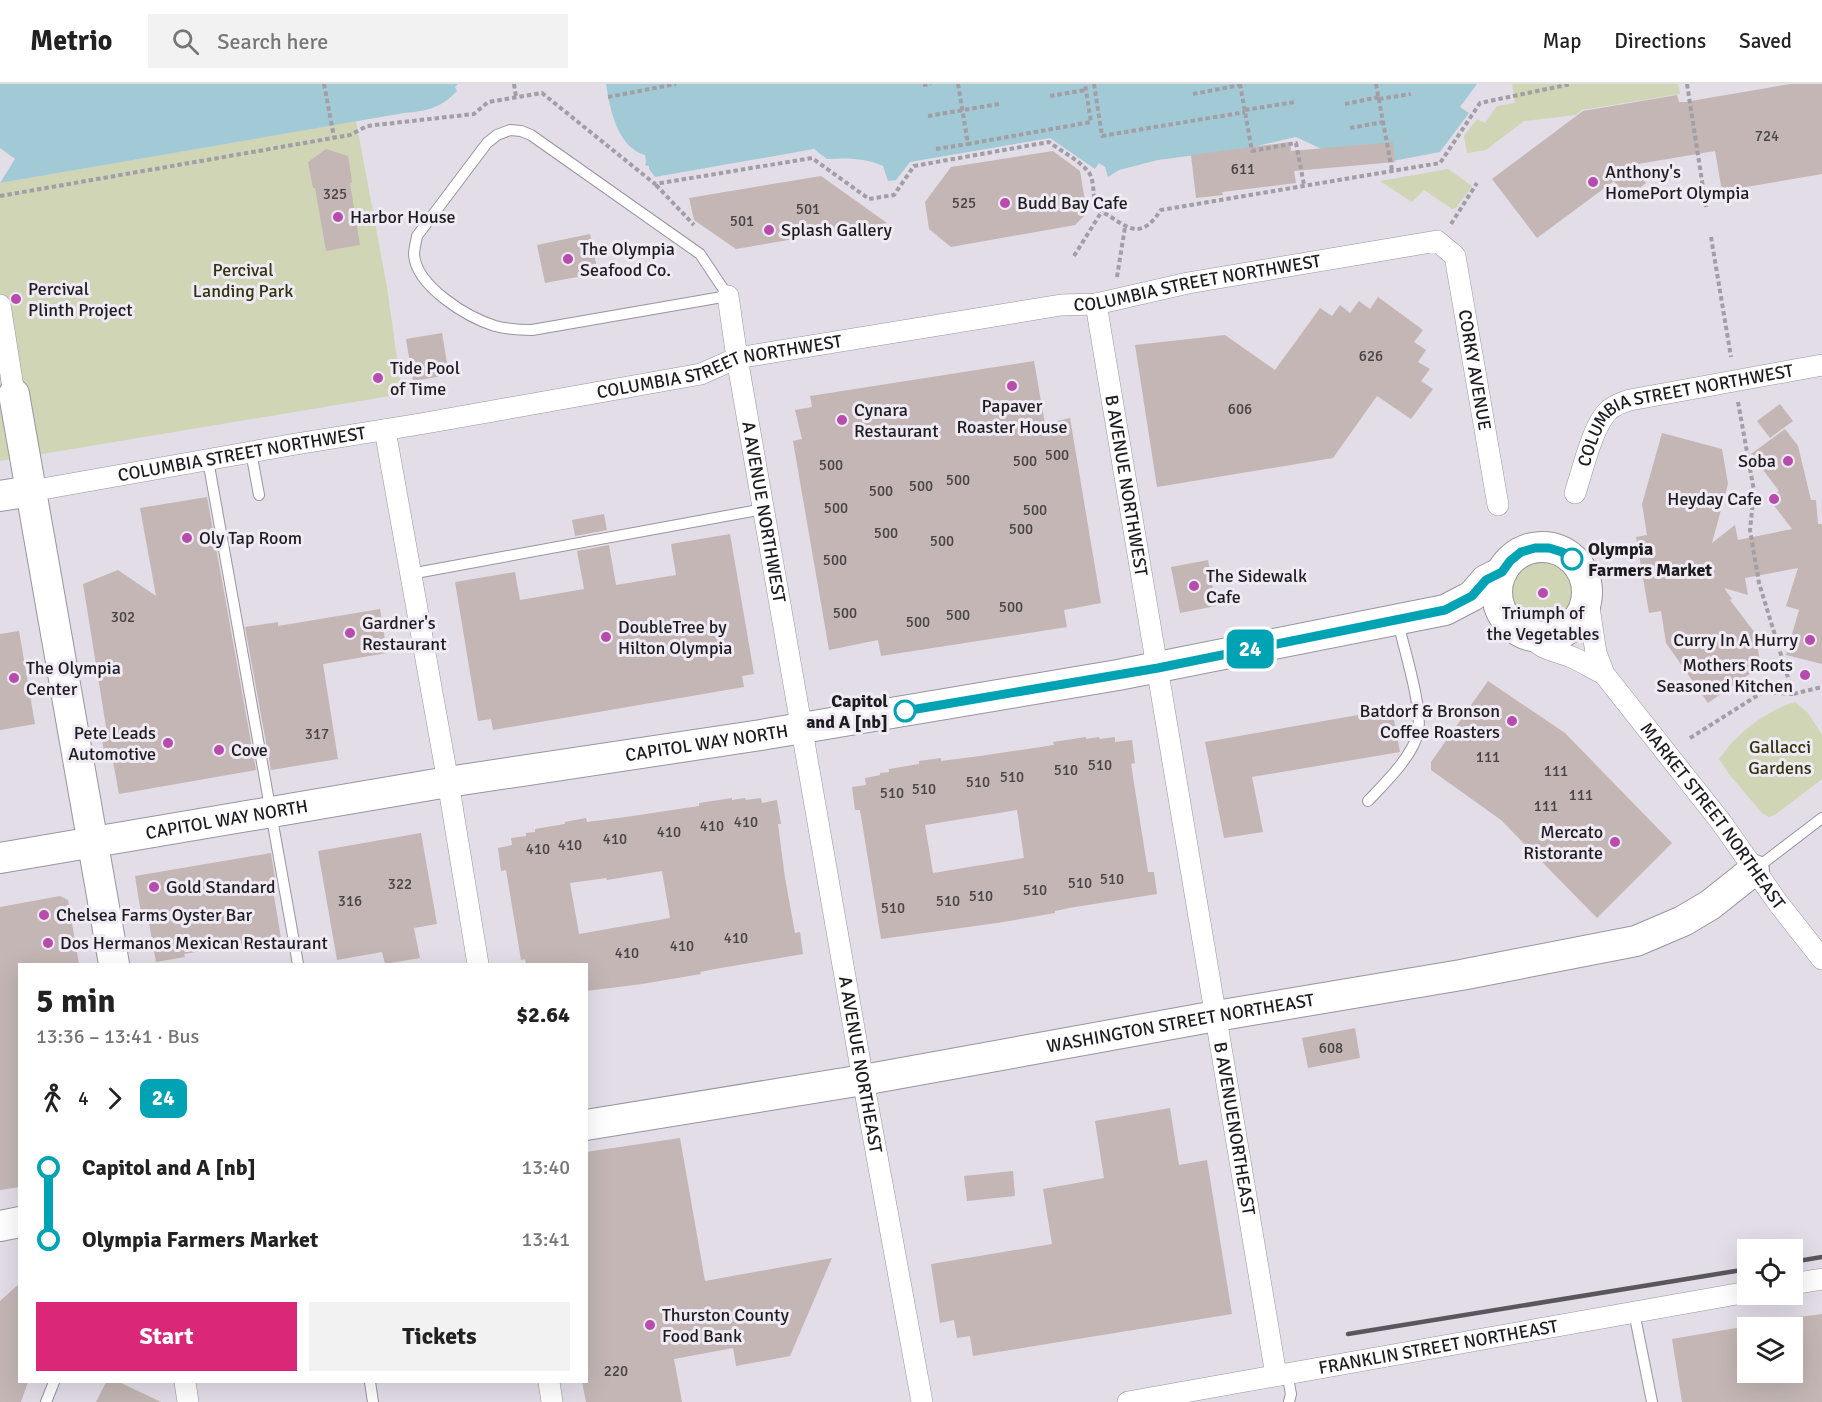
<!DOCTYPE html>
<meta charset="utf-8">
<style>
body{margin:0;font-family:Signika,sans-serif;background:#f2f2f2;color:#222;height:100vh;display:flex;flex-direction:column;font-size:22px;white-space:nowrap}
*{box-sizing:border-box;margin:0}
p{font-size:20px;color:#767676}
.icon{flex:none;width:33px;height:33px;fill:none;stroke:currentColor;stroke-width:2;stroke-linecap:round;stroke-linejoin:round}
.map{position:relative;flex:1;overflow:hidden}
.panel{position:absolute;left:18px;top:879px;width:570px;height:420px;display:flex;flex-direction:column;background:#fff;border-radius:0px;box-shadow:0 6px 24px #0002}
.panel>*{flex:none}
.badge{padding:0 12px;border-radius:9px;font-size:21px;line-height:39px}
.tools{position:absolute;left:1737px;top:1155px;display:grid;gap:12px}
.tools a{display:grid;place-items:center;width:66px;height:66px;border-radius:0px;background:#fff;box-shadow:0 6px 24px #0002;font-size:30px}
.map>.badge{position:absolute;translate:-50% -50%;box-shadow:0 0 0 3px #fff}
.legs{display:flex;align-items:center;gap:9px;height:66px;padding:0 18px;font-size:20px}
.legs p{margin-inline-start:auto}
.headline{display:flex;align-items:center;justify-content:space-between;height:102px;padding:0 18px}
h1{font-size:33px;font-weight:800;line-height:45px}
.button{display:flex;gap:12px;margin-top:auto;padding:12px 18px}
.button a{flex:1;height:69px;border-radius:0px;background:#db2777;color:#fff;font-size:24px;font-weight:800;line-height:69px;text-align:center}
.button a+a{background:#f2f2f2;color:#222}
ul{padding:0 18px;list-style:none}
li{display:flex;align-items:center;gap:21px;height:72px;font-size:22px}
li i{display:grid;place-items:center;width:9px;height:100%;margin:0 8px;background:currentColor}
li i::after{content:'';width:15px;height:15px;margin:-8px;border:4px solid;border-radius:50%;background:#fff}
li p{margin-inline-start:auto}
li:first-child i{background:linear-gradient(#0000 50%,currentColor 0)}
li:last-child i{background:linear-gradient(currentColor 50%,#0000 0)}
header{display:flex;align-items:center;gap:36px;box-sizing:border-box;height:84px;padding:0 30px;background:#fff;border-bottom:2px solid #e0e0e0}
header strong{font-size:28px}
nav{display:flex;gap:33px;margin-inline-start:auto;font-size:21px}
.search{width:420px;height:54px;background:#f2f2f2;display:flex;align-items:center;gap:15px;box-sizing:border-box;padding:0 21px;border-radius:0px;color:#767676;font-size:22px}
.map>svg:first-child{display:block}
.green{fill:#d0d5b5}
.water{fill:#a2cad6}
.building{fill:#c3b6b4;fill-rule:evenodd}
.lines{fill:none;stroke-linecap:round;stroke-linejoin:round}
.lane-casing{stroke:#99949e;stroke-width:12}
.street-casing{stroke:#99949e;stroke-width:22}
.secondary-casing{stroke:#99949e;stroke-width:32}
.path{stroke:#a29ea6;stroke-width:4;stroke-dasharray:4.5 3;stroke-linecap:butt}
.lane{stroke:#fff;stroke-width:10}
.street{stroke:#fff;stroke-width:21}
.secondary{stroke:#fff;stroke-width:30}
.rail{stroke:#5a575c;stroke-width:4.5}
.line-1-casing{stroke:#fff;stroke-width:14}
.line-1{stroke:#00a3b4;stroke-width:9}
.poi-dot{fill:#b74cac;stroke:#efeaf4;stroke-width:2}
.stop-1-dot{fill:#fff;stroke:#00a3b4;stroke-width:3}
.labels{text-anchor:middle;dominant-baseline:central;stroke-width:6;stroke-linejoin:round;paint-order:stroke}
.number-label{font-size:15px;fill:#474244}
.poi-label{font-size:18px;fill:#1e1c1f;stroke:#efeaf4;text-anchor:start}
.park-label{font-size:18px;fill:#30340a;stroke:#efeaf4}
.street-label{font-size:18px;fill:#1e1c1f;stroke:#efeaf4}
.stop-label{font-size:18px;font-weight:bold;fill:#1e1c1f;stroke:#efeaf4;text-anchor:start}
</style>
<header>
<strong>Metrio</strong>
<div class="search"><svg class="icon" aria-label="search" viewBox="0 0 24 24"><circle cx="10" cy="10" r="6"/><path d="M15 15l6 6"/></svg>Search here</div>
<nav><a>Map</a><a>Directions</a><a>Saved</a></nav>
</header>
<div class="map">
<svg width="1822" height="1318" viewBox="0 0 1822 1318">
<rect width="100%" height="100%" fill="#e2dde7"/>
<!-- green -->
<g class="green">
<polygon points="1512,0 1678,0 1680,10 1582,26 1576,31 1524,37 1486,66 1467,69 1464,52 1477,35 1485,39 1497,22 1515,19"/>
<polygon points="356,37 387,203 402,310 0,377 0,99"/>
<polygon points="1448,85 1472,102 1456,124 1452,125 1424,106 1412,118 1380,97"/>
<circle cx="1542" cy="508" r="33"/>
<path d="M1795,618l13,11 14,22v44l-46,35 -7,3 -7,-4 -33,-39 -10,-15c18,-26 46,-48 76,-57z"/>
</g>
<!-- water -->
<g class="water">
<path d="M0,0h458l-3,3 2,4c-16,17 -30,20 -53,22l-404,70 15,-24 -15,-11z"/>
<path d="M606,0h871l-17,23 9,6 -29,39 -42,8 -24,2 -31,-3 -47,-22 -48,11 -90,12 -39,10 -11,7 -3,-10 -6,-4 -4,6 -45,-31 -140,24 -14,18 -8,1 -5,-15c-18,-8 -37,-8 -56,-7l-13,-10 -159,28 -6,-8v-3l-4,-1 1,-3 -1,-7c-28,-8 -35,-46 -39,-71z"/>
</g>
<!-- building -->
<g class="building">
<polygon points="1790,0 1822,0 1822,90 1722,107 1715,67 1632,81 1646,99 1627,114 1614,97 1537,154 1492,95 1583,27 1677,11 1679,18 1685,18"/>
<polygon points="1290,58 1291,67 1393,58 1395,78 1294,87 1296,99 1222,108 1223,111 1196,114 1191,71"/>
<polygon points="326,65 348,72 352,98 350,99 360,161 326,167 315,104 313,104 308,78"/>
<polygon points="1053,67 1080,87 1087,129 1075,141 951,163 929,145 925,118 951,83"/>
<polygon points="821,92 887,139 736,165 694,136 689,114"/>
<polygon points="590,150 598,189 545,199 537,161"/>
<polygon points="1378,213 1423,246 1414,258 1426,266 1418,278 1430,285 1421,297 1433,305 1411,335 1377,312 1333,374 1157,403 1135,261 1225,251 1275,286 1320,224 1332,232 1340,221 1350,229 1359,217 1370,225"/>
<polygon points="442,249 449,291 413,297 406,255"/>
<polygon points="1034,277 1045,340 1070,334 1101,519 1064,526 1067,543 881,572 878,556 829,566 793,357 802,355 795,326 812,323 810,312"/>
<polygon points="1780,320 1793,337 1770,354 1757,337"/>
<polygon points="1785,345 1798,362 1811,416 1816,416 1818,440 1822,440 1822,580 1786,571 1799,526 1786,522 1798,484 1745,494 1748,511 1724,504 1732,515 1730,516 1755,549 1761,582 1708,619 1666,559 1661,527 1649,529 1636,453 1647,451 1642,420 1662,349 1722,365 1728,400 1712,459 1735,441 1738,456 1792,445 1769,415 1779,407 1751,370"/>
<polygon points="207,413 256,686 119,710 112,672 105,673 101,650 107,649 83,500 118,486 156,512 140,424"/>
<polygon points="604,430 607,446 575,452 572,436"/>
<polygon points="730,450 754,590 742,592 744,603 493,646 491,635 478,637 455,498 515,488 520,516 584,505 577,467 609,461 616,501 676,491 671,460"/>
<polygon points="1208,476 1216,522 1180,529 1171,483"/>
<polygon points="380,525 387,569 323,580 338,675 271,686 245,543 278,538 278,542"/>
<polygon points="19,547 35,640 0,646 0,550"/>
<polygon points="1488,597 1565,649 1672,759 1597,834 1501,736 1431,686 1431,678"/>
<polygon points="1392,625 1400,668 1252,693 1263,748 1224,754 1205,658"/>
<path d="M1086,653v2l13,-2 1,2 15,-2v5l17,-2 3,23 -4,1 17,108h6l3,22 -88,14 -14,3v2l-58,10 -116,16 -21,-129h-5l-3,-23 14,-2 -1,-7 15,-3v-2l9,-1v-3l30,-5v-3l22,-3v3l39,-5 74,-11 -1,-3zM1017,726l7,48 -91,15 -8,-48z"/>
<path d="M732,714v2l13,-2 1,2 15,-2 1,5 15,-3 4,24h-3l7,54 10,55 5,-1 3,22 -88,15 -15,3 1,2 -59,10 -56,7v-27h-60l-1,-5 -4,1 -15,-90 -5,1 -3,-23 14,-3 -1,-7 15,-2v-3l9,-1v-3l30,-5v-2l21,-4 1,4 39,-5 73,-11v-3zM662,787l8,47 -91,16 -9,-51 36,-5 1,2z"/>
<polygon points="421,749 437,840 414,844 420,874 385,880 382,868 337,876 318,767"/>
<polygon points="271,769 277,806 273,806 281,854 184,870 185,873 156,878 147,828 141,829 135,792"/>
<polygon points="60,812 68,816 79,880 20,880 20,1103 0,1106 0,823"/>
<polygon points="1355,944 1360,974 1308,984 1302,954"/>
<polygon points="1170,1024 1179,1081 1207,1076 1232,1230 973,1272 970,1252 957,1254 954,1236 940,1239 931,1180 1052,1160 1043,1105 1104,1094 1095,1037"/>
<polygon points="680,1054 705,1197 832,1174 790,1272 736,1282 733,1264 674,1275 682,1318 586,1318 582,1298 586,1298 586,1068"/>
<polygon points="1013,1087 1015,1112 967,1117 964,1092"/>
<polygon points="20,1199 20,1298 28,1298 21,1318 0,1318 0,1217"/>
<polygon points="1822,1230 1822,1318 1682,1318 1672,1255 1748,1242 1748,1288 1792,1288 1792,1234"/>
<polygon points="106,1298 119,1298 161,1318 96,1318"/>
</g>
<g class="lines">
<!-- lane casing -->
<g class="lane-casing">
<g id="lane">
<path d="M510,46l11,1 10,4 169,119 28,42 -196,34c-12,0 -25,-1 -37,-4 -28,-9 -78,-39 -81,-71 0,-6 2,-13 3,-19l70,-93 10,-8z"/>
<polyline points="251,368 259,411"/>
<polyline points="208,376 298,880"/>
<polyline points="410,490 764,425"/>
<path d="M1368,717c17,-18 44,-44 50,-68 5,-25 -14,-84 -20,-111"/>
<polyline points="1754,786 1822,734"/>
<polyline points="1634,1228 1652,1318"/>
<polyline points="1287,1289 1291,1310 1289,1318"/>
<polyline points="370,1298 373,1318"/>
<polyline points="46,1318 54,1298"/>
</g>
</g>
<!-- street casing -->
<g class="street-casing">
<g id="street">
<path id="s1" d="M728,212l9,62 126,722 59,322"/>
<path id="s2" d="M1096,220l180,1071"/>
<polyline points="0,221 14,310"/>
<polyline points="385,346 448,698 478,880"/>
<path id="s3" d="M31,407l265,-47 124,-20 281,-50 36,-16 324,-53 35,-1 92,-21 249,-42 18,15 43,249"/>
<path id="s4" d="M1575,409c8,-23 17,-67 34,-83 6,-5 14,-8 21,-10l192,-35"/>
<path id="s5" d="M1587,510l9,59 8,21 117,148 57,81 44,56"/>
<path d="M1527,550c17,18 26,15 47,24 10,5 20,11 30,16"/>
<polyline points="1792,1200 1822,1195"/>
<polyline points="185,1298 188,1318"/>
<polyline points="549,1298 552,1318"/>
<path id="s6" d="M1128,1318l620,-110"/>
</g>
</g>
<!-- secondary casing -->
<g class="secondary-casing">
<g id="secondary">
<polyline points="14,310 114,880"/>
<polyline points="0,412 31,407"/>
<circle cx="1542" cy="508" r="45"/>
<path id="s7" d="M0,774l448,-76 313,-47 357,-60 327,-65 27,-14 14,-16 16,-8"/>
<path id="s8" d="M586,1041l277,-45 353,-64 245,-41 175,-34 47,-20 27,-16 44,-35"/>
<polyline points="0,1142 20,1138"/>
</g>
</g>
<!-- path -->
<g class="path">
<polyline points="324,0 334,53"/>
<polyline points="514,0 516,13"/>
<polyline points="958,0 968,60 1091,38 1085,0"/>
<polyline points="1094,0 1102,52 1245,28"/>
<polyline points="1240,0 1252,67 1296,59 1304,101"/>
<polyline points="1376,0 1392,86"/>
<polyline points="1687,0 1706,123"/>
<polyline points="923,1 931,0"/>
<polyline points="1193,10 1240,1"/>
<polyline points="1050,12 1085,6"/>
<polyline points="608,13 676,0"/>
<polyline points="1379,15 1411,10"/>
<polyline points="1345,20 1379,13"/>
<polyline points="1245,26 1295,18"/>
<polyline points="928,32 999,20"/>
<polyline points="1350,44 1383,38"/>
<polyline points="936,65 968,60"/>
<polyline points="656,101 694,141"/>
<path d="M0,112l350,-61 17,-9 107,-12 14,-12 54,-9 113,91 157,-26 57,41 25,-4 20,-29 135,-24c12,9 28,17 38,28 9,10 4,24 10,35 2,6 9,9 14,12 23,16 33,18 50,-7l279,-47 40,-60 91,-19"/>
<polyline points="1451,140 1477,99"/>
<polyline points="1711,153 1731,273"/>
<polyline points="1074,172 1102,127"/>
<polyline points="1117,193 1125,143"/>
<polyline points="1738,318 1754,407 1750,446 1759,499 1793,610 1822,603"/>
<polyline points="1690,654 1763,608 1793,610"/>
</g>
<!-- lane -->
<use href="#lane" class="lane"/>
<!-- street -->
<use href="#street" class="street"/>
<!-- secondary -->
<use href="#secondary" class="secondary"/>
<!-- rail -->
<g class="rail">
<polyline points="1792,1178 1822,1173"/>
<polyline points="1348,1250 1748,1185"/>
</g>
</g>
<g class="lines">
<!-- line-1 casing -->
<g class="line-1-casing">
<polyline id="line-1" points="905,627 1158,584 1445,526 1472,512 1486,496 1502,488 1510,477 1521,468 1535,464 1549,464 1562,468 1572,475"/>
</g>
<!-- line-1 -->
<use href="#line-1" class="line-1"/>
</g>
<!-- markers -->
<g class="poi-dot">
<circle cx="1593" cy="98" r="6"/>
<circle cx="1005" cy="119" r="6"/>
<circle cx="338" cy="133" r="6"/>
<circle cx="769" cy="146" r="6"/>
<circle cx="568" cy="175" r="6"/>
<circle cx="16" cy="215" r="6"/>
<circle cx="378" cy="294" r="6"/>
<circle cx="1012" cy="302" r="6"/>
<circle cx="842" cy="336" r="6"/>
<circle cx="1788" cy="377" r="6"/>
<circle cx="1774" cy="415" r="6"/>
<circle cx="187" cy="454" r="6"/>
<circle cx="1194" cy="502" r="6"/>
<circle cx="1543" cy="509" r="6"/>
<circle cx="350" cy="549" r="6"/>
<circle cx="606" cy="553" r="6"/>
<circle cx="1810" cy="556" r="6"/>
<circle cx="1805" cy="591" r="6"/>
<circle cx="14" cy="594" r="6"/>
<circle cx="1512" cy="637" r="6"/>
<circle cx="168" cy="659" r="6"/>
<circle cx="219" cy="666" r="6"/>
<circle cx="1615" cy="758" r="6"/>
<circle cx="154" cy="803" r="6"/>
<circle cx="44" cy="831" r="6"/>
<circle cx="48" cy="859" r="6"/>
<circle cx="650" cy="1241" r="6"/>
</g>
<g class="stop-1-dot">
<circle cx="1572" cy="475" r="10"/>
<circle cx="905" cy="627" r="10"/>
</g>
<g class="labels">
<!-- number labels -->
<g class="number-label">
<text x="1767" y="52">724</text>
<text x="1243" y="85">611</text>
<text x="335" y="110">325</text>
<text x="964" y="119">525</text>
<text x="808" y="125">501</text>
<text x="742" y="137">501</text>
<text x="1371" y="272">626</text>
<text x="1240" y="325">606</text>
<text x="1057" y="371">500</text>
<text x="1025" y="377">500</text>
<text x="831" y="381">500</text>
<text x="958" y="396">500</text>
<text x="921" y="402">500</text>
<text x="881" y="407">500</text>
<text x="836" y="424">500</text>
<text x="1035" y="426">500</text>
<text x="1021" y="445">500</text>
<text x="886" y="449">500</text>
<text x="942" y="457">500</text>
<text x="835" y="476">500</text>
<text x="1011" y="523">500</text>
<text x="845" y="529">500</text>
<text x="958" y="531">500</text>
<text x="123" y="533">302</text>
<text x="918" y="538">500</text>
<text x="317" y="650">317</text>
<text x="1488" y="673">111</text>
<text x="1100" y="681">510</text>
<text x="1066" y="686">510</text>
<text x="1556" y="687">111</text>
<text x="1012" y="693">510</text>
<text x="978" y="698">510</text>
<text x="924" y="705">510</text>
<text x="892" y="709">510</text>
<text x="1581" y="711">111</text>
<text x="1546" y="722">111</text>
<text x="746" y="738">410</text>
<text x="712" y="742">410</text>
<text x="669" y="748">410</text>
<text x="615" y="755">410</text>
<text x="570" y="761">410</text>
<text x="538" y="765">410</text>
<text x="1112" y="795">510</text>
<text x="1080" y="799">510</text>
<text x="400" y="800">322</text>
<text x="1035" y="806">510</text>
<text x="981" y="812">510</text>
<text x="350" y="817">316</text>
<text x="948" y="817">510</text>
<text x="893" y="824">510</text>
<text x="736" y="854">410</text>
<text x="682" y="862">410</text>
<text x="627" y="869">410</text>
<text x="1331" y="964">608</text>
<text x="616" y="1287">220</text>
</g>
<!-- poi labels -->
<g class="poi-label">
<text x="1605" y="88">Anthony's<tspan x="1605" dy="21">HomePort Olympia</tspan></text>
<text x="1017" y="119">Budd Bay Cafe</text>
<text x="350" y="133">Harbor House</text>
<text x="781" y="146">Splash Gallery</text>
<text x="580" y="165">The Olympia<tspan x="580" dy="21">Seafood Co.</tspan></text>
<text x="28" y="205">Percival<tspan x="28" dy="21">Plinth Project</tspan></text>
<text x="390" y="284">Tide Pool<tspan x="390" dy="21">of Time</tspan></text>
<text x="1012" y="322" text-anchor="middle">Papaver<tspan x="1012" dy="21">Roaster House</tspan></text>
<text x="854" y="326">Cynara<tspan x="854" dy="21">Restaurant</tspan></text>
<text x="1776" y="377" text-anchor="end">Soba</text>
<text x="1762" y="415" text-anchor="end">Heyday Cafe</text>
<text x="199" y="454">Oly Tap Room</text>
<text x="1206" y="492">The Sidewalk<tspan x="1206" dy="21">Cafe</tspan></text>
<text x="1543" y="529" text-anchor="middle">Triumph of<tspan x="1543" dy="21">the Vegetables</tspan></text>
<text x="362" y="539">Gardner's<tspan x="362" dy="21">Restaurant</tspan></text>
<text x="618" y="543">DoubleTree by<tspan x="618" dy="21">Hilton Olympia</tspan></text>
<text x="1798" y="556" text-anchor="end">Curry In A Hurry</text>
<text x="1793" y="581" text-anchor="end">Mothers Roots<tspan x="1793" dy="21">Seasoned Kitchen</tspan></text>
<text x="26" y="584">The Olympia<tspan x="26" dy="21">Center</tspan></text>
<text x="1500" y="627" text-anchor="end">Batdorf &amp; Bronson<tspan x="1500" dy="21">Coffee Roasters</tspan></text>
<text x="156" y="649" text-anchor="end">Pete Leads<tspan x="156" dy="21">Automotive</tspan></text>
<text x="231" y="666">Cove</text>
<text x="1603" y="748" text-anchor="end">Mercato<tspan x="1603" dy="21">Ristorante</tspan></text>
<text x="166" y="803">Gold Standard</text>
<text x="56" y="831">Chelsea Farms Oyster Bar</text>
<text x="60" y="859">Dos Hermanos Mexican Restaurant</text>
<text x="662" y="1231">Thurston County<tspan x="662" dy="21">Food Bank</tspan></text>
</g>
<!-- park labels -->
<g class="park-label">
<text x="243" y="186">Percival<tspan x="243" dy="21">Landing Park</tspan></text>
<text x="1780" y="663">Gallacci<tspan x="1780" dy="21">Gardens</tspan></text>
</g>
<!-- street labels -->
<g class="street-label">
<text stroke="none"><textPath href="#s3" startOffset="1186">COLUMBIA STREET NORTHWEST</textPath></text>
<text stroke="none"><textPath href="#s3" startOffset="700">COLUMBIA STREET NORTHWEST</textPath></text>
<text stroke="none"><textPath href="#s3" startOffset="1569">CORKY AVENUE</textPath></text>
<text stroke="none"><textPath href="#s4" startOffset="154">COLUMBIA STREET NORTHWEST</textPath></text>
<text stroke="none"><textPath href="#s3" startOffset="214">COLUMBIA STREET NORTHWEST</textPath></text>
<text stroke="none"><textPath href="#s2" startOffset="184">B AVENUE NORTHWEST</textPath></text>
<text stroke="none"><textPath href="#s1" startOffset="219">A AVENUE NORTHWEST</textPath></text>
<text stroke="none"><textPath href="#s7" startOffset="716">CAPITOL WAY NORTH</textPath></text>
<text stroke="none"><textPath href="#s5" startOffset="261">MARKET STREET NORTHEAST</textPath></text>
<text stroke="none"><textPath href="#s7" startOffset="230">CAPITOL WAY NORTH</textPath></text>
<text stroke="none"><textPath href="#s8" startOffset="603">WASHINGTON STREET NORTHEAST</textPath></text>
<text stroke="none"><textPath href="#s1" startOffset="780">A AVENUE NORTHEAST</textPath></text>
<text stroke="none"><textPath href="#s2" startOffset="836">B AVENUENORTHEAST</textPath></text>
<text stroke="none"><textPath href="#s6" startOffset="315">FRANKLIN STREET NORTHEAST</textPath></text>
</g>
<!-- stop labels -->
<g class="stop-label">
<text x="1588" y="465">Olympia<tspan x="1588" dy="21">Farmers Market</tspan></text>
<text x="888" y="617" text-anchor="end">Capitol<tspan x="888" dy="21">and A [nb]</tspan></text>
</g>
</g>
</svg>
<div class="tools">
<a><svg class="icon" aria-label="locate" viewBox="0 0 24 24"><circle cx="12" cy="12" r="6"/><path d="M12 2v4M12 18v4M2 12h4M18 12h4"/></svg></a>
<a><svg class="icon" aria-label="layers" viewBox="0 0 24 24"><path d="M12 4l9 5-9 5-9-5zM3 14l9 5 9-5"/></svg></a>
</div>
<b class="badge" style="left:1250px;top:565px;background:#00a3b4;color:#fff">24</b>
<section class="panel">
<div class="headline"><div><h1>5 min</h1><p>13:36 – 13:41 · Bus</p></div><b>$2.64</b></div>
<div class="legs"><svg class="icon" aria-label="walk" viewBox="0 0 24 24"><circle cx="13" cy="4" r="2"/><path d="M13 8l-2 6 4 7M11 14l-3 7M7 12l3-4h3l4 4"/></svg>4<svg class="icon" aria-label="forward" viewBox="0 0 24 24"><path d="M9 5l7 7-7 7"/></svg><b class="badge" style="background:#00a3b4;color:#fff">24</b></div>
<ul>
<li><i style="color:#00a3b4"></i><b>Capitol and A [nb]</b><p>13:40</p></li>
<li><i style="color:#00a3b4"></i><b>Olympia Farmers Market</b><p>13:41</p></li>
</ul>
<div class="button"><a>Start</a><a>Tickets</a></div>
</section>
</div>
